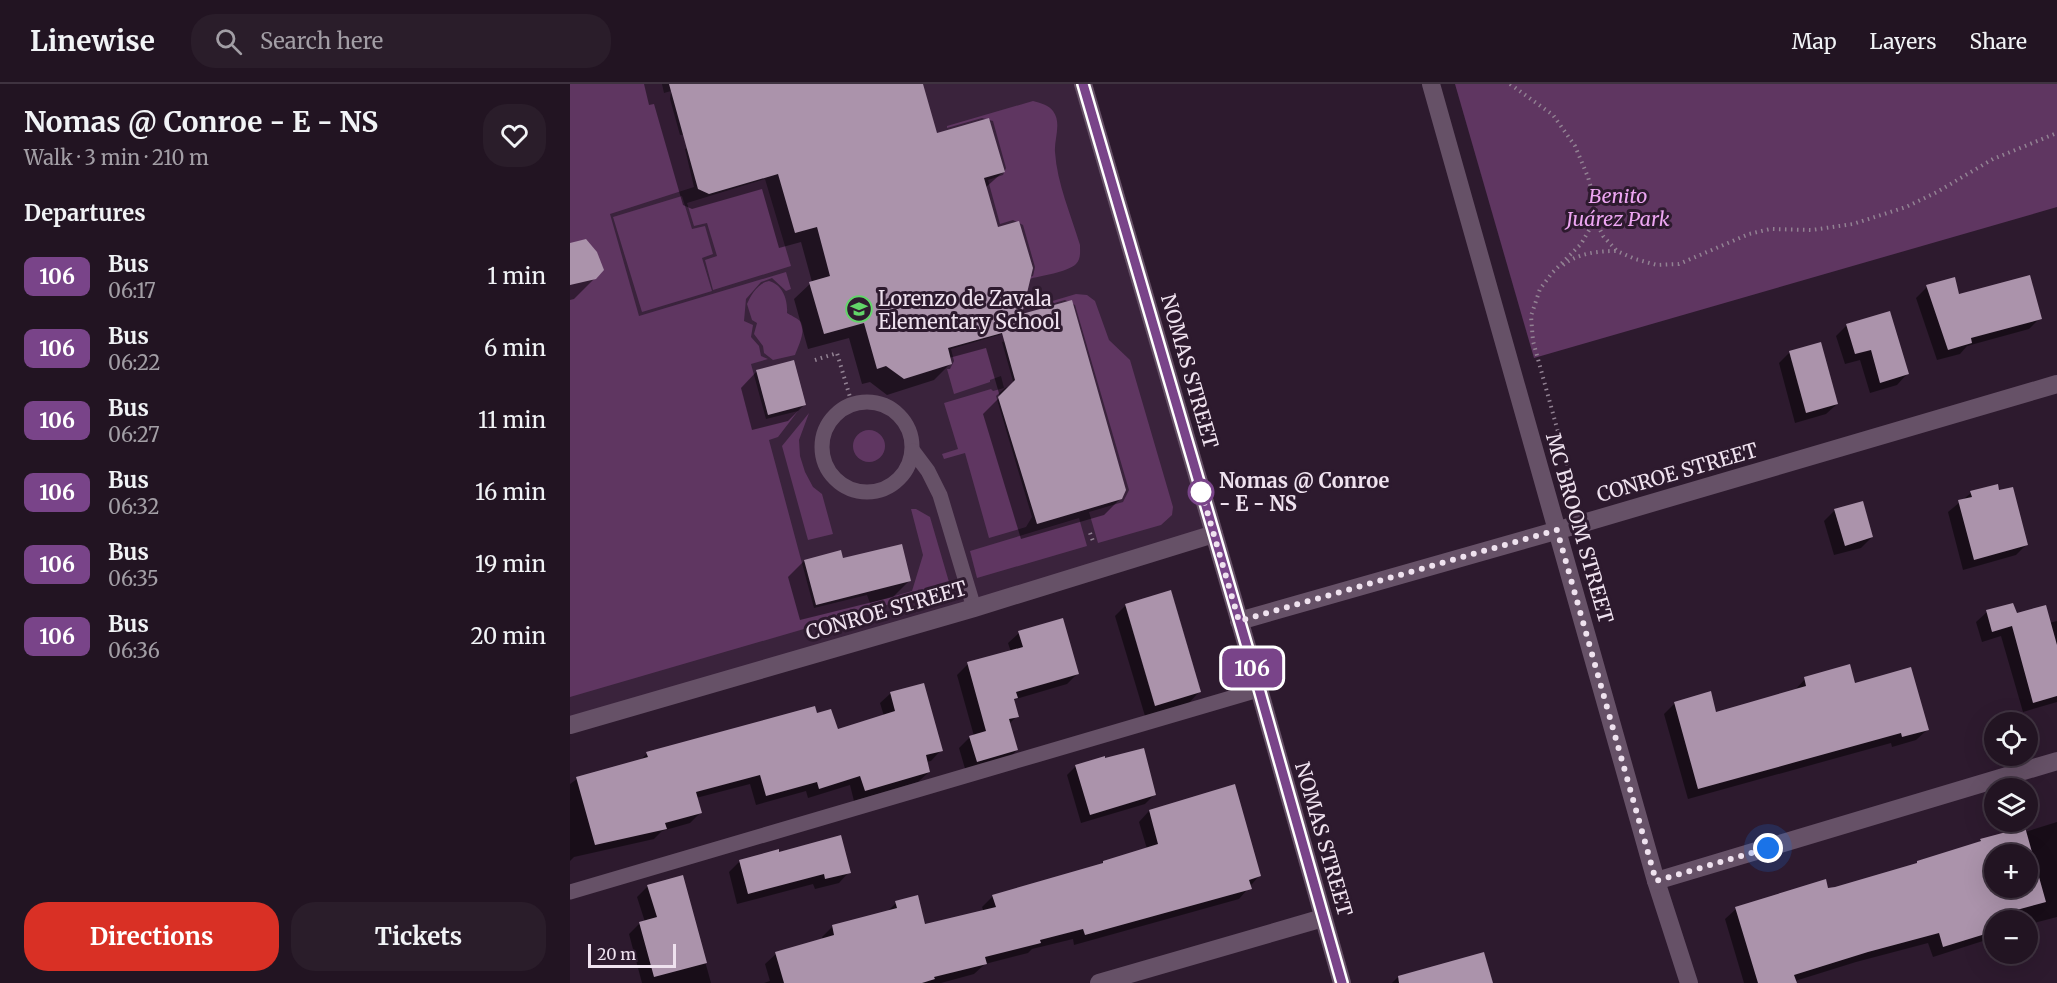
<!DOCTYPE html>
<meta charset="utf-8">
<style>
body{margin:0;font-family:Merriweather,serif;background:#2a1d2a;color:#f1f3f6;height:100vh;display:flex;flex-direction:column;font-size:22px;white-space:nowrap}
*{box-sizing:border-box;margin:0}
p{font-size:20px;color:#a29ea5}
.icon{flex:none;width:33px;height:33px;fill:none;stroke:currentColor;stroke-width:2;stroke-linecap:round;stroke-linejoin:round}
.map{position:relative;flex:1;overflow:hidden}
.panel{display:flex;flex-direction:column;background:#221422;width:570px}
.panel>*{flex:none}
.badge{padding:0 12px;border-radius:9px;font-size:21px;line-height:39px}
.controls{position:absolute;left:1414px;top:628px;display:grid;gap:12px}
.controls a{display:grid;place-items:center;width:54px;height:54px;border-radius:50%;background:#221422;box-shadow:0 6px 24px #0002,0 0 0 2px #3f3340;font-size:30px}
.scale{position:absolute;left:18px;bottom:15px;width:88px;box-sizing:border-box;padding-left:6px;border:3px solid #efe2ef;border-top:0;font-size:16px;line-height:21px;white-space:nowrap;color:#efe2ef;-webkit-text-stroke:4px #2d1a2e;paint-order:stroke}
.you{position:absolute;width:30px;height:30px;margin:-15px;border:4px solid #fff;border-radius:50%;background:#1a73e8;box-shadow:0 0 0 9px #1a73e833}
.map>.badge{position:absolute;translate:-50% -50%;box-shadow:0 0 0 3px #fff}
h2{padding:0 24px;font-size:22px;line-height:54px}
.round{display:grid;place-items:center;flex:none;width:63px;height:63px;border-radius:24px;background:#2a1d2a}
.head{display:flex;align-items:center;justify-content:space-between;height:102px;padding:0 24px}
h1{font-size:28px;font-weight:700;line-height:45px}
.action{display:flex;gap:12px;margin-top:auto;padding:12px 24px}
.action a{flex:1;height:69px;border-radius:24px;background:#d93025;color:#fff;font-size:24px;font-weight:700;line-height:69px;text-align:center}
.action a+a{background:#2a1d2a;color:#f1f3f6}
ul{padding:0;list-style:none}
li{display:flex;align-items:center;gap:18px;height:72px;padding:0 24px}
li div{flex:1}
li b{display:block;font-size:22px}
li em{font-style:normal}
li .badge{min-width:66px;font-weight:700;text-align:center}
header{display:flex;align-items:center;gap:36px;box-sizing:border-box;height:84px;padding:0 30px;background:#221422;border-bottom:2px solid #3f3340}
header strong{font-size:28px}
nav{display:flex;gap:33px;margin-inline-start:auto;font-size:21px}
.search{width:420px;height:54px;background:#2a1d2a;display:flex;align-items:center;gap:15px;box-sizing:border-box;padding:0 21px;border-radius:24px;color:#a29ea5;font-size:22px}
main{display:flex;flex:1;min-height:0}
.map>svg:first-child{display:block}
.built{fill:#3a233c}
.green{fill:#5f3661}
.shadow{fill:#0007;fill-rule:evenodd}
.building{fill:#ab93ab;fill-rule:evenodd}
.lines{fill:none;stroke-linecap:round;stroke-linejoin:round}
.path{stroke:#928293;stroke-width:4;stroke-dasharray:1.5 4.5;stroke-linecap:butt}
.lane{stroke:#665167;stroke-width:15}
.street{stroke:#665167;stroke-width:18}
.line-casing{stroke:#fff;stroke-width:14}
.line{stroke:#794489;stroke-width:9}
.walk{stroke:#efe2ef;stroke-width:6;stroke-dasharray:0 10.8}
.stop-dot{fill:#fff;stroke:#794489;stroke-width:3}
.labels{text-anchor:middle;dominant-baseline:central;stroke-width:6;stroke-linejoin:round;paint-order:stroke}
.park-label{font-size:20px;font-style:italic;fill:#eda6f2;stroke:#2d1a2e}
.poi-label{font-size:20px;fill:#efe2ef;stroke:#2d1a2e;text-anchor:start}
.street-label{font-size:20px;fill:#efe2ef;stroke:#2d1a2e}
.stop-label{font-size:20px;font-weight:bold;fill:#efe2ef;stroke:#2d1a2e;text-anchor:start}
</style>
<header>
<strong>Linewise</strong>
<div class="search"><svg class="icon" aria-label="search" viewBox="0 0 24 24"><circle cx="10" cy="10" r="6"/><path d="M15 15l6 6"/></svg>Search here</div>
<nav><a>Map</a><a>Layers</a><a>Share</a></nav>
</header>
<main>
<section class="panel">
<div class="head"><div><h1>Nomas @ Conroe - E - NS</h1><p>Walk · 3 min · 210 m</p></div><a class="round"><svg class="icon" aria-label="heart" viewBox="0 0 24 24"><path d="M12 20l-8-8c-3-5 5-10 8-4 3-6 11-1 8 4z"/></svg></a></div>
<h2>Departures</h2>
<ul>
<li><span class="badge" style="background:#794489;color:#fff">106</span><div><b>Bus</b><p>06:17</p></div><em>1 min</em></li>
<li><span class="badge" style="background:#794489;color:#fff">106</span><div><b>Bus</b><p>06:22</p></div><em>6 min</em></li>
<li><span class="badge" style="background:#794489;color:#fff">106</span><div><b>Bus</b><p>06:27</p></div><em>11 min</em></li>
<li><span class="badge" style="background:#794489;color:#fff">106</span><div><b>Bus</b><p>06:32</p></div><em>16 min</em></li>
<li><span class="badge" style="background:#794489;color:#fff">106</span><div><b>Bus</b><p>06:35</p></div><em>19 min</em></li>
<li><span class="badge" style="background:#794489;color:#fff">106</span><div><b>Bus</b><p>06:36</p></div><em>20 min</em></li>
</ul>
<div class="action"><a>Directions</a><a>Tickets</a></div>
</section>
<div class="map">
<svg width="1487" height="899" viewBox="0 0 1487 899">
<rect width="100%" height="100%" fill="#2d1a2e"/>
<!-- built -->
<polygon class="built" points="0,0 513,0 644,450 0,641"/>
<!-- green -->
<g class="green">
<polygon points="0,0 92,0 94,9 101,7 100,15 110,51 117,50 121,63 115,65 124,103 40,130 69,232 216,188 221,205 216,207 202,194 191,198 176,215 174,237 183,241 181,253 189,262 191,272 198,275 181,280 196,335 228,327 208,353 199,356 244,524 297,511 300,519 342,507 353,471 341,425 346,425 360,433 379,498 378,503 0,613"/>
<polygon points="885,0 1487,0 1487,123 964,274"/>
<path d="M463,17c7,2 16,4 20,10 9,12 1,28 2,41 2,31 16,63 25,93 0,7 1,14 -4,19 -8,8 -36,12 -47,15l-1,-2 5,-1 2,-9 -12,-42 -10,-5 -13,4 -12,-44 15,-5 3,-7 -13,-47 -11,-3 -35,10v-2z"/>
<polygon points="195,95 221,182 143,206 135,176 147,172 137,139 124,142 117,119"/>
<polygon points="112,112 122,145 135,142 143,170 132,174 142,207 72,228 43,133"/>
<path d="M199,197c14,4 19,19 18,32 3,2 10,5 13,8 7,8 -2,26 -5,34l-22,5 -9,-7 -1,-7 -9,-12 3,-11 -5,-3 -5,-16c4,-9 11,-21 22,-23z"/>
<polygon points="506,210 517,211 525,217 539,256 560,276 603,423 602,431 591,441 528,459 519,428 553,418 559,406 505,221 495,216 470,223 469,221"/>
<polygon points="432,250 453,252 432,258 444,301 435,304 426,312 462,433 456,443 419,454 395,369 374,375 372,370 388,365 374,319 421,305 423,307 434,304 431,292 420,296 420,298 384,310 377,285 380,285 384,277 381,265"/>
<polygon points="239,329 229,356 230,372 235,388 243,403 252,410 263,450 238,456 212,362"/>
<circle cx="299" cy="362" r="16"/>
<polygon points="509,434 517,462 407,494 400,467"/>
</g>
<!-- shadow -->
<g class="shadow">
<polygon points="74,0 352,0 366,51 433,88 415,104 450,232 551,414 534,431 451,455 413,330 430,313 416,264 379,274 380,280 364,296 317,311 300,298 292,300 279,254 238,265 224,215 242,198 231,158 209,164 192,105 122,125 113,121 84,20 79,21"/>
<polygon points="0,160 25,194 4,215 0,216"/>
<polygon points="1357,203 1470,234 1459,245 1397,262 1390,270 1367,276 1346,214"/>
<polygon points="1277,241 1337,290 1327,301 1300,309 1290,276 1275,280 1266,252"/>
<polygon points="1220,268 1267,320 1256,330 1225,339 1209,279"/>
<polygon points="187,287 234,321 218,337 182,346 171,304"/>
<polygon points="1401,409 1457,460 1446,471 1393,486 1378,428"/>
<polygon points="1265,426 1302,453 1291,464 1264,471 1254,437"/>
<polygon points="270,468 272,476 339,497 323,513 230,536 218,493 234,477"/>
<polygon points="556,521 629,608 619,619 575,632 545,532"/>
<polygon points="1417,528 1446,531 1479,539 1487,537 1487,618 1453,628 1431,552 1412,558 1406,538"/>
<polygon points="449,549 508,589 497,600 443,616 447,632 439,640 447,666 436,677 396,688 389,664 400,653 404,652 387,591 398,580 441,568 438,559"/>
<polygon points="1235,595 1284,601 1357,646 1346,656 1322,663 1321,659 1118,715 1094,630 1105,619 1145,629 1224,607"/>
<polygon points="321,609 371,666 361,677 356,678 359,688 348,698 284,717 280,701 238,714 236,707 186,721 180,700 126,714 130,729 120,739 92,747 84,755 4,773 0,777 0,700 7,695 69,677 77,670 246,631 267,647 314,632 310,619"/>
<polygon points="506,682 584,711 575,720 511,739 497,691"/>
<polygon points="579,727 689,792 669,815 504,861 503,855 462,865 458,869 415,880 404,890 371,899 194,899 200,897 195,880 206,870 253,856 252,853 263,842 317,828 326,819 354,841 414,828 412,823 423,812 530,782 533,778 577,765 569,738"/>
<path d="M1487,738v95l-27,7 -2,-10 -26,7h-7v10l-9,9 -53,17 -5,-14 -72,19 -61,19v2h-51l-19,-64 11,-10 99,-21 79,-22 3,-3 60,-19 4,-4 44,-8zM1425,771h33v33h-33z"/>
<polygon points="208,770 279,788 269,799 245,805 243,800 167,820 159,788 170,777"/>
<polygon points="112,793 141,899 72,899 59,850 70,839 75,838 67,813 78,802"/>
<polygon points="913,869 921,899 822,899 827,894"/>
</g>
<!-- building -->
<g class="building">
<polygon points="99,0 353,0 367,49 419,34 435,88 414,94 428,143 449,137 463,184 452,230 502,216 556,406 552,415 467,440 428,313 445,296 432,249 378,264 382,280 334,295 316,282 307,285 294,239 254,250 239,198 260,192 247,143 225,149 208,90 139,110 128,105"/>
<polygon points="16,155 27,168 34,186 26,195 0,201 0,159"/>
<polygon points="1460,191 1472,235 1401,254 1402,259 1378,266 1356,201 1385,193 1389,210"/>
<polygon points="1320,227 1339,290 1310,299 1301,266 1285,270 1276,240"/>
<polygon points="1251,258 1268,320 1236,329 1219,267"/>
<polygon points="224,276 236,321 198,331 186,286"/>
<polygon points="1428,400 1429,406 1443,403 1458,461 1404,476 1388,416 1402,413 1400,407"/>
<polygon points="1293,417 1303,453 1275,462 1264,425"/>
<polygon points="332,460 341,497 246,521 234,476 271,466 273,474"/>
<polygon points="601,506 631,608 585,622 555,520"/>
<polygon points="1443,519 1447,529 1476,521 1487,561 1487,612 1463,619 1442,542 1422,548 1416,526"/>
<polygon points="493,534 509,590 446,608 448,614 444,615 449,633 439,635 448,666 407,678 399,652 416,647 397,578 453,563 448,547"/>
<polygon points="1280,580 1285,599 1341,583 1359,646 1332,653 1331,649 1128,705 1104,618 1141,607 1146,628 1236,602 1234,593"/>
<polygon points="354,599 373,667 356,671 360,688 295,707 290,692 249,705 247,698 196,712 190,691 126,708 132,729 95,739 97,745 25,761 6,693 78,673 76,668 245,622 247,629 261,625 268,645 325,627 320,608"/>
<polygon points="574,664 586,711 520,731 505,681 535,672 535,674"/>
<polygon points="665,700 691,792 679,796 682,805 515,851 513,845 470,856 471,859 415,873 417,880 364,893 365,895 352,899 214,899 205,868 264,851 262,841 327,824 325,817 348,811 355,840 426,823 422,811 533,779 533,777 588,760 579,726"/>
<path d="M1455,743l21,75 -55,15 4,14 -52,16 -4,-14 -71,19 -74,23 3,8h-39l-23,-76 91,-28 2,9 7,-1 82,-24v-2l64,-20 -1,-2zM1425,771h33v33h-33z"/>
<polygon points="271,751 281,789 255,795 254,790 178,810 169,776 209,765 209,768"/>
<polygon points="113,791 137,879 84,893 69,838 87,833 77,801"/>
<polygon points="914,868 923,899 829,899 828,892"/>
</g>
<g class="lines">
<!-- path -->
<g class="path">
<polyline points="940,0 983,31 1005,62 1018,93 1024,115 1025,135 1033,152 1047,167 1065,175 1087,181 1109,180 1179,150 1200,145 1242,146 1283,140 1336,123 1367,108 1423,75 1487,49"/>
<path d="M993,181c16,-12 34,-14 54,-14"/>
<polyline points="245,276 267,269 282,320"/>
<polyline points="1002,410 1004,406 963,257 961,232 970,205 982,189 1011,160 1025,136"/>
<polyline points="520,449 523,457"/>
</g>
<!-- lane -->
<g class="lane">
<circle cx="297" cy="363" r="45"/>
<polyline points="343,367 358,387 370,411 404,524"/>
<polyline points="0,808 688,606"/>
</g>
<!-- street -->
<g class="street">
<polyline points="513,0 678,566 772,899"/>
<polyline points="861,0 1086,797 1119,899"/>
<polyline points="669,537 1010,440 1487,300"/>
<polyline points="0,641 404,524 644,450"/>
<polyline points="1086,797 1487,677"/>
<polyline points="529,899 753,834"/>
</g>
</g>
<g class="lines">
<!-- line casing -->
<g class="line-casing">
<polyline id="line" points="513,0 678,566 772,899"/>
</g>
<!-- line -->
<use href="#line" class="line"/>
<!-- walk -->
<polyline class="walk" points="631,408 630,403 669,537 987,446 1086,797 1198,764"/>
</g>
<!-- icons -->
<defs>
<g id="school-ring" transform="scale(1.35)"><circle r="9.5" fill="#2d1a2e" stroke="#62d469" stroke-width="1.5"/><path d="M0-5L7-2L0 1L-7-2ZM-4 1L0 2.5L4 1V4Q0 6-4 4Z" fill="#62d469"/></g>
</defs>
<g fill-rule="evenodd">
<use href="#school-ring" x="289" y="225"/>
</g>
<!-- markers -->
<circle class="stop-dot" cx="631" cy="408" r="12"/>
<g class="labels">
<!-- park labels -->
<g class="park-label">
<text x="1048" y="111">Benito<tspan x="1048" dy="23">Juárez Park</tspan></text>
</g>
<!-- poi labels -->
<g class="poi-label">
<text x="308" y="214">Lorenzo de Zavala<tspan x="308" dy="23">Elementary School</tspan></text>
</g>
<!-- street labels -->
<g class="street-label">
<text transform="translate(620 287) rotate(74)">NOMAS STREET</text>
<text transform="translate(1107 388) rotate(-16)">CONROE STREET</text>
<text transform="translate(1010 444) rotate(74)">MC BROOM STREET</text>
<text transform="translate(316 526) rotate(-16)">CONROE STREET</text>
<text transform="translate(754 755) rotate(74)">NOMAS STREET</text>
</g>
<!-- stop labels -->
<g class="stop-label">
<text x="649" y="396">Nomas @ Conroe<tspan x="649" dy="23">- E - NS</tspan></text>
</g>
</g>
</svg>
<div class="controls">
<a><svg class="icon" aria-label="locate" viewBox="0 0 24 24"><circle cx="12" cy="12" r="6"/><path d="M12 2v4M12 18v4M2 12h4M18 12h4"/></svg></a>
<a><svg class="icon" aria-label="layers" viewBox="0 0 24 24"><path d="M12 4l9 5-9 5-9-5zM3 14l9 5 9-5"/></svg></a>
<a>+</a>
<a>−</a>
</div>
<div class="scale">20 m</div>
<div class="you" style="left:1198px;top:764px"></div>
<b class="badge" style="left:682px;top:584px;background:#794489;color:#fff">106</b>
</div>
</main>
